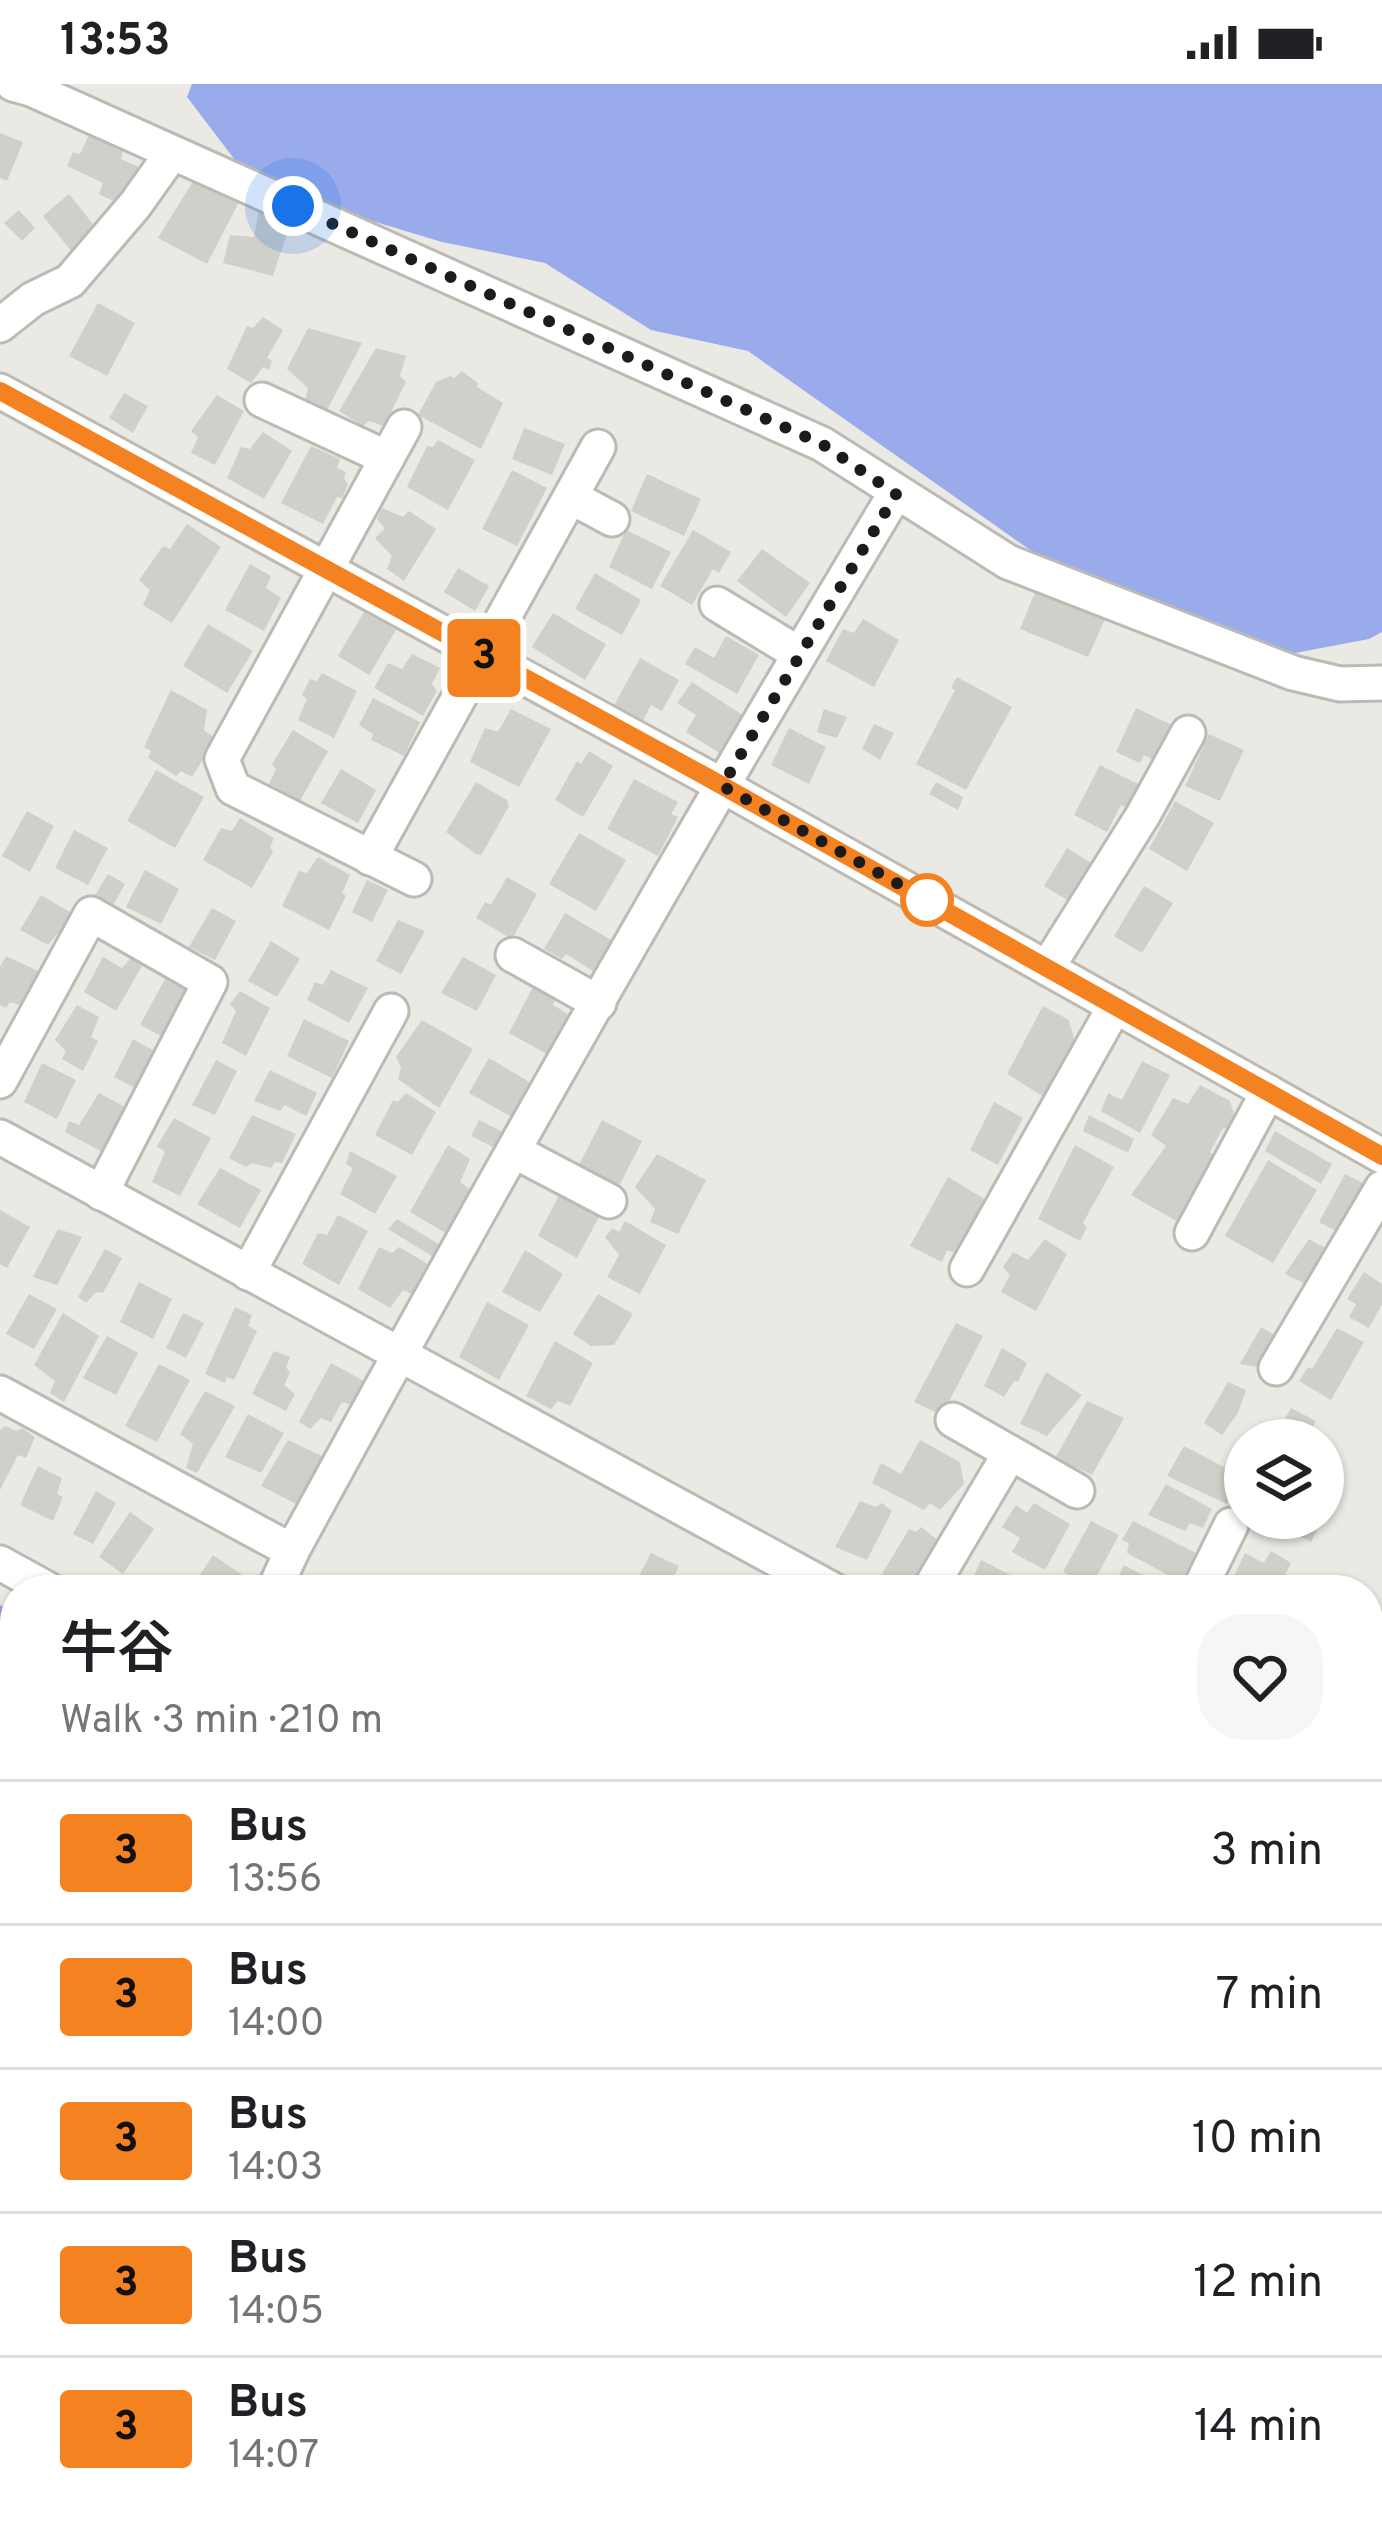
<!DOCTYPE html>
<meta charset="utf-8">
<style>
body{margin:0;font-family:Overpass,"Noto Sans JP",sans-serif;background:#f6f6f6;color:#202124;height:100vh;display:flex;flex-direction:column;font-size:45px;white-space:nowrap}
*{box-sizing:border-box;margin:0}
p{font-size:39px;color:#757577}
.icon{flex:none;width:66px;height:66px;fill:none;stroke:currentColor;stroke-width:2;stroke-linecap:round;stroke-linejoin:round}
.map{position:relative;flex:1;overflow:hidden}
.drawer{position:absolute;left:0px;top:1491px;width:1383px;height:948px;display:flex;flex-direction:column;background:#fff;border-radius:48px 48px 0 0;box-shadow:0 3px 9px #0004}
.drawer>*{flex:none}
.badge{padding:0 24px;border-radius:9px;font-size:42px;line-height:78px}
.controls{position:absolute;left:1224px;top:1335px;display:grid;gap:24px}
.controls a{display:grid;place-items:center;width:120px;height:120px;border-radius:50%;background:#fff;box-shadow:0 3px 9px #0004;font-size:60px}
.you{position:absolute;width:60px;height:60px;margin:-30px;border:9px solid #fff;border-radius:50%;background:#1a73e8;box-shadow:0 0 0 18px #1a73e833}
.map>.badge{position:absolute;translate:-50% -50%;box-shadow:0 0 0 6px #fff}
.round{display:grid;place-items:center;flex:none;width:126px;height:126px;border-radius:48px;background:#f6f6f6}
.head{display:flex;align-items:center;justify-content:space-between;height:204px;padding:0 60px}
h1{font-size:57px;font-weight:600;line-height:90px}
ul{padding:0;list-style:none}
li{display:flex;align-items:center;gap:36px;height:144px;padding:0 60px;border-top:3px solid #e0e0e0}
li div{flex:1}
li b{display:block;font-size:45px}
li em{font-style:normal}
li .badge{min-width:132px;font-weight:700;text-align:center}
.status{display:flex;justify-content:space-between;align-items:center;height:84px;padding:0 60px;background:#fff;direction:ltr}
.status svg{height:33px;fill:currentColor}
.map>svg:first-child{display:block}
.forest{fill:#9aabeb}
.water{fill:#99aaea}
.building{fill:#d1cfc9}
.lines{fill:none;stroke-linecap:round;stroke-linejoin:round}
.minor-casing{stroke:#bcbab4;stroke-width:39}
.minor{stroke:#fff;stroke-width:33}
.rail-casing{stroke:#454441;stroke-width:14}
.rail{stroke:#fff;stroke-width:9;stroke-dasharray:27;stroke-linecap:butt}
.line-casing{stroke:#fff;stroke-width:27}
.line{stroke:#f58220;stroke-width:18}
.walk{stroke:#1c1b19;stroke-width:12;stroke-dasharray:0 21.6}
.stop-dot{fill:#fff;stroke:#f58220;stroke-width:6}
</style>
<div class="status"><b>13:53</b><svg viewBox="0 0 49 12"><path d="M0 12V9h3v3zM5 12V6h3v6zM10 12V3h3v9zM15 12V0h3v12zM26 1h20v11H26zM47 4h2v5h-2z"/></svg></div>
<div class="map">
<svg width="1382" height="2439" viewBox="0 0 1382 2439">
<rect width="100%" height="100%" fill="#ebe9e3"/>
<!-- forest -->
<polygon class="forest" points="192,0 1382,0 1382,548 1369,555 1264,575 1084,504 748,267 651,246 545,179 442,158 339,127 235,76 187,13"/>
<!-- water -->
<g class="water">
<polygon points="0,1521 15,1530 15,1745 0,1736"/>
<polygon points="1368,2319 1382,2327 1382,2439 1216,2439 1191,2424 1368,2424"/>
</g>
<!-- building -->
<g class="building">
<polygon points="0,49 23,58 7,97 0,94"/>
<polygon points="89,51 123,67 121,75 145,86 128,124 99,110 103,99 67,82 73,68 80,70"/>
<polygon points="195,94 240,116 207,180 158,154"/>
<polygon points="69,110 100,149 73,169 43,132"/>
<polygon points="19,126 35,144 22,157 4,139"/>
<polygon points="259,126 291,137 273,192 223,179 230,151 254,153"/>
<polygon points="98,219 135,239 107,292 69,272"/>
<polygon points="263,233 283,246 267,274 272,277 269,286 263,283 251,299 227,285 247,242 253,244"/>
<polygon points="308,244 362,259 326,328 305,317 308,304 287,285"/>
<polygon points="376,264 406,272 400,292 406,298 384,342 369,337 363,342 339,327"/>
<polygon points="462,287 478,299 477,303 503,319 481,365 418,331 436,298 450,292 454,294"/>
<polygon points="124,309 148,322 133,349 109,334"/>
<polygon points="217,311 244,327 215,381 191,369 198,353 191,347"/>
<polygon points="524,344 565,360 552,391 512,375"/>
<polygon points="263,348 292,367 264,415 227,394 241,363 250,365"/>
<polygon points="438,356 475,376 448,426 407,403 427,362 433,363"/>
<polygon points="311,362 340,375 337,384 346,388 344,394 348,401 342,414 337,413 323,440 281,419"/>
<polygon points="512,386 547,404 517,462 482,445"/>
<polygon points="647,390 701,415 684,452 631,427"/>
<polygon points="382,424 403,433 409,427 436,445 404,497 387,485 392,472 375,454 385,445 377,435"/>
<polygon points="187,440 221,463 172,539 143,521 150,506 139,496 163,462 170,465"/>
<polygon points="626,446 671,468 652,505 609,483"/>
<polygon points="693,446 731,468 719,489 713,485 692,521 660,502"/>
<polygon points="762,465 810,499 786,533 737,497"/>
<polygon points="250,480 271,492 266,504 281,514 264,547 225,526"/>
<polygon points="458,484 489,502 475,527 444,508"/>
<polygon points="595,489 641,516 622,551 575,525"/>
<polygon points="1036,506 1105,535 1088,573 1020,545"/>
<polygon points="364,528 396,546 369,591 338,572"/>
<polygon points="553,529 606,560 585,596 532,563"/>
<polygon points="863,535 899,556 874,603 826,577 843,545 854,549"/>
<polygon points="208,540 253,567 227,609 183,582"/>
<polygon points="726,552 759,571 737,610 685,580 695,563 714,574"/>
<polygon points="412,570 440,584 432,600 437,607 423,632 374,604 388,579 402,585"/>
<polygon points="640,574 679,596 662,627 651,621 641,641 612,625"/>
<polygon points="322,589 357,607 334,654 298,636 307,615 302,611 310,595 317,597"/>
<polygon points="957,593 1012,623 966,706 916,680 955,606 951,604"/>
<polygon points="692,598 747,634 723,671 686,648 696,631 677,619"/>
<polygon points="171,606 207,626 204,646 216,655 192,693 181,687 176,692 148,674 151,667 144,663"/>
<polygon points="373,614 420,638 404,672 371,656 373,650 359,641"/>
<polygon points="1136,624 1176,643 1160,679 1144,671 1140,679 1116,668"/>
<polygon points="511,625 551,645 519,703 470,678 485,644 498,648"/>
<polygon points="824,625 847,633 837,654 817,648"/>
<polygon points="874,640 894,649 880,676 862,665"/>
<polygon points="789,644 826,663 809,700 771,681"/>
<polygon points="293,646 328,667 300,717 269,700 276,685 272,680"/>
<polygon points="1209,650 1244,666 1220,717 1185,702"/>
<polygon points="589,667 613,682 583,733 555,716 577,677 581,680"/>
<polygon points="1100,681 1140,701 1128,724 1121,721 1107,748 1074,731"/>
<polygon points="341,685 376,706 358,739 321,719"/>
<polygon points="156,686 204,713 175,764 127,737"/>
<polygon points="634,695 678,718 671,730 678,733 658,772 607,745"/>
<polygon points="476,698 507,716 509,722 482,770 477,771 446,748"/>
<polygon points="936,698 963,713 958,726 929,710"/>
<polygon points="1175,717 1214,739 1187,787 1149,765"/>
<polygon points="27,727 54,742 30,788 2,772"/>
<polygon points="240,734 274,754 270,763 273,768 252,804 203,776 221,744 232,747"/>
<polygon points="74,746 108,764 88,801 55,784"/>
<polygon points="579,749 626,776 596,827 549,800"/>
<polygon points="1067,764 1095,781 1072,819 1044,802"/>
<polygon points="318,773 350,791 342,809 346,812 329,846 282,822 299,787 307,789"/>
<polygon points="145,786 179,805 161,840 126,823"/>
<polygon points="108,790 125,800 113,821 95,811"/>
<polygon points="507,793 537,810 512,855 476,834 485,818 491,821"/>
<polygon points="367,796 388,806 372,838 352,828"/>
<polygon points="1144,802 1173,819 1142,869 1114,852"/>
<polygon points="41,811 75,831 63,851 57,850 48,861 20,846"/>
<polygon points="212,824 236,837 215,876 189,863"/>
<polygon points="565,829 611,856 593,887 566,870 562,875 544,865"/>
<polygon points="398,836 425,847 401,890 376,877"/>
<polygon points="271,857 300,875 277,913 248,897"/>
<polygon points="6,872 38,887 22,922 10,918 6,924 0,921 0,883"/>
<polygon points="103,873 122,884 131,874 142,882 116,927 84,908"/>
<polygon points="463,873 496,891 477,927 441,909"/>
<polygon points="331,886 368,904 349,939 307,916 315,898 323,901"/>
<polygon points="165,895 186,905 173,958 140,941"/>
<polygon points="533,903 555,916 553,921 568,930 566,937 571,945 554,974 509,949"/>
<polygon points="240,907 270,924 246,972 222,959 236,927 230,920"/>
<polygon points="77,921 99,933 91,953 98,957 83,987 62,975 66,967 55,956"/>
<polygon points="1043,922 1069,936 1074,955 1044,1013 1007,990"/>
<polygon points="304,935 349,957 332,994 287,972"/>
<polygon points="422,936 473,965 439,1024 398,995 401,983 396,973"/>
<polygon points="133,955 160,970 141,1007 114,993"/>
<polygon points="489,974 536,1002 517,1036 469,1009"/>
<polygon points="216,976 237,987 215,1031 192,1021"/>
<polygon points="1142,977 1170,991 1140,1049 1101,1027 1108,1009 1122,1016"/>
<polygon points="42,979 76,996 57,1035 24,1018"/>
<polygon points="270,986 317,1009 306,1032 285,1021 280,1027 254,1017"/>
<polygon points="1200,1001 1230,1017 1236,1037 1230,1046 1223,1044 1210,1068 1215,1073 1180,1139 1131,1111 1166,1062 1151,1051 1173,1014 1188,1020"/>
<polygon points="99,1009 129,1025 106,1070 65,1048 69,1037 79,1041"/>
<polygon points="406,1009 436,1028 412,1071 375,1051 393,1016 398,1018"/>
<polygon points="994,1018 1023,1034 998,1081 970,1066"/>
<polygon points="252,1031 296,1050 282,1079 275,1078 271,1084 252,1079 246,1083 229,1074"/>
<polygon points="1089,1031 1134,1055 1128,1069 1083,1047"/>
<polygon points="174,1034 211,1054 180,1112 152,1098 165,1068 157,1062"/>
<polygon points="479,1036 509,1051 501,1067 471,1052"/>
<polygon points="602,1036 642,1057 619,1102 579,1081"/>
<polygon points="1275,1047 1332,1080 1321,1100 1265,1067"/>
<polygon points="448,1061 470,1075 460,1098 474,1109 449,1151 410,1128"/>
<polygon points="1075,1061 1114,1083 1083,1139 1087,1143 1080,1157 1038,1135"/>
<polygon points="350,1067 397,1092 375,1130 340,1110 353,1084 346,1080"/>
<polygon points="657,1070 706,1096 678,1150 650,1138 655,1125 635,1103"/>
<polygon points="1268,1076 1317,1106 1273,1179 1225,1152"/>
<polygon points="220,1084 261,1106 240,1144 197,1120"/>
<polygon points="1345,1090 1363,1099 1338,1148 1319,1138"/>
<polygon points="948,1093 986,1116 955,1169 947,1166 942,1178 910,1162"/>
<polygon points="559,1111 599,1133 577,1174 538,1152"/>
<polygon points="0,1126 30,1143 7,1184 0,1180"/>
<polygon points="338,1131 368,1147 339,1201 302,1180 318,1149 327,1151"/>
<polygon points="397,1135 442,1162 438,1176 388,1145"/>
<polygon points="625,1137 666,1161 640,1210 607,1193 619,1171 605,1153 613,1144 619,1148"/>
<polygon points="58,1145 82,1153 57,1201 33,1193"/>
<polygon points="1045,1155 1067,1170 1036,1227 1001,1208 1010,1191 1003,1183 1013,1168 1028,1176"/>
<polygon points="1309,1155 1327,1165 1332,1177 1307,1201 1285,1190"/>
<polygon points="379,1163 392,1169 399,1163 431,1182 416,1212 403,1206 390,1224 358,1205"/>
<polygon points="105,1165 122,1174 103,1209 96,1208 86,1219 78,1213"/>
<polygon points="525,1166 563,1190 540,1228 502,1208"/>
<polygon points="1364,1188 1382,1200 1382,1220 1369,1244 1349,1233 1356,1220 1347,1215"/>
<polygon points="139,1198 172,1215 153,1255 120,1238"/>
<polygon points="29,1210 57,1225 34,1265 6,1250"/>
<polygon points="598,1210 633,1230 614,1261 591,1262 573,1250"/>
<polygon points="487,1218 529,1241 499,1296 459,1273"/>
<polygon points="235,1223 252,1231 248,1242 257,1247 234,1296 227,1293 225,1299 205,1290"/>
<polygon points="63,1229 99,1252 64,1318 50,1309 55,1297 34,1281"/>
<polygon points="183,1229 204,1239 186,1274 166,1264"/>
<polygon points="956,1239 983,1252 942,1331 914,1318"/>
<polygon points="1261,1243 1278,1253 1263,1284 1240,1280"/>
<polygon points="1337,1244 1364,1258 1331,1316 1299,1297 1308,1283 1312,1285"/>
<polygon points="107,1252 138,1269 116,1311 83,1294"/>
<polygon points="555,1257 593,1279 570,1322 558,1317 551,1325 526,1312"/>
<polygon points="1002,1264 1027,1279 1018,1298 1014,1297 1004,1313 984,1302"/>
<polygon points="274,1267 290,1273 286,1283 290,1289 284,1301 295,1310 286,1327 252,1310"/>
<polygon points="331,1279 364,1297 351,1321 342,1318 331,1338 321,1334 310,1345 299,1338"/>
<polygon points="159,1280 190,1296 157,1358 125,1342"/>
<polygon points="1046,1288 1082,1311 1047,1352 1020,1340"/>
<polygon points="1228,1298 1246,1306 1238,1329 1222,1351 1204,1339"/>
<polygon points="205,1307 235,1322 197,1389 186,1384 193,1360 180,1350"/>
<polygon points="1087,1317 1124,1334 1092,1391 1075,1383 1069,1390 1051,1382"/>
<polygon points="1291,1324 1316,1337 1305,1356 1253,1356 1261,1341 1277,1349"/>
<polygon points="248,1330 284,1349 261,1389 225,1373"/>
<polygon points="6,1342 16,1347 22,1344 35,1353 26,1374 18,1371 0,1406 0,1346"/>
<polygon points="288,1356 326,1374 300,1422 261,1402"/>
<polygon points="920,1356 960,1378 964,1400 940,1426 930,1419 924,1426 872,1399 881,1379 901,1390"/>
<polygon points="1184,1362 1241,1392 1227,1420 1167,1392"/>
<polygon points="38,1382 62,1394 57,1410 63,1413 53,1437 20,1421"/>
<polygon points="1166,1400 1212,1425 1203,1444 1190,1439 1185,1447 1148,1431"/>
<polygon points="96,1407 116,1419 93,1460 73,1450"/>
<polygon points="860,1417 876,1423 882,1419 892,1427 867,1476 835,1463"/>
<polygon points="1034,1419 1070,1440 1045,1486 1012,1468 1020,1454 1002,1443 1016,1421 1027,1429"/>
<polygon points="130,1428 154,1445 123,1490 99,1473"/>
<polygon points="1265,1434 1308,1434 1320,1440 1311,1458"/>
<polygon points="1091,1437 1119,1451 1091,1503 1063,1488"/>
<polygon points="1133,1437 1196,1469 1181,1498 1127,1469 1129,1459 1122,1456"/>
<polygon points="921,1443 939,1457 918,1492 912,1490 898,1502 882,1490 909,1445 916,1448"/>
<polygon points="1271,1467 1291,1479 1278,1506 1258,1506 1233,1494 1245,1469 1264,1479"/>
<polygon points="651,1469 679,1482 667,1506 632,1506"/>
<polygon points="213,1471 251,1497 245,1506 190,1506"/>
<polygon points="981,1476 1032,1502 1030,1506 968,1504"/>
<polygon points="1124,1481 1171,1506 1112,1506"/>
<polygon points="0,1976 15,1991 15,2012 0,2027"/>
<polygon points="9,2071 15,2077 15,2127 3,2116 0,2119 0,2081"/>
<polygon points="15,2253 15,2313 0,2298 0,2268"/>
<polygon points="0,2366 15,2380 15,2401 0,2416"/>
<polygon points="49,2424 106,2424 91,2439 56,2439 45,2428"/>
<polygon points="156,2424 217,2424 203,2439 196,2432 189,2439 176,2433 171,2438"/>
<polygon points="284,2424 426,2424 412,2439 270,2439"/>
<polygon points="818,2424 854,2424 867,2439 803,2439"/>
</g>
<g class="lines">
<!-- minor casing -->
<g class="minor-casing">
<g id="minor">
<polyline points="13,0 31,5 822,360 1008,478 1293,589 1340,600 1382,599"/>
<polyline points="0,241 33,215 70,197 135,121 172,69"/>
<polyline points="0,307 705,692 1382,1072"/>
<polyline points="262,316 387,374"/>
<polyline points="404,343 222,675 233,704 414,795"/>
<polyline points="571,413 612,435"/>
<polyline points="717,520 799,570"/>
<polyline points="370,774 598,363"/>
<polyline points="513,871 599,919"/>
<polyline points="1047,884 1143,731 1188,649"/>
<polyline points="0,997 91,830 210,898 101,1109"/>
<polyline points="0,1053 833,1506"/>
<polyline points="514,1067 609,1117"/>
<polyline points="1192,1149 1268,1008"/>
<polyline points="967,1185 1115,922"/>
<polyline points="248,1189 391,927"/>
<polyline points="1276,1284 1382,1104"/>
<path d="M0,1309l292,158c193,-356 394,-709 603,-1057"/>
<polyline points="953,1336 1077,1407"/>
<polyline points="0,1479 49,1506"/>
<polyline points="274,1506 292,1467"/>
<polyline points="929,1506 1010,1369"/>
<polyline points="1199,1506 1231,1441"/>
<polyline points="1368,1566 1382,1565"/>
<polyline points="1368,1656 1382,1655"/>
<polyline points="0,1811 15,1817"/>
<polyline points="1368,1813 1382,1821"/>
<polyline points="0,1927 15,1911"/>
<polyline points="0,2221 15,2206"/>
<polyline points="1368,2265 1382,2274"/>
<polyline points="914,2424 941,2439"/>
<polyline points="1050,2424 1071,2439"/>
<polyline points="2,2439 17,2424"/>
</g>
</g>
<!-- minor -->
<use href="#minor" class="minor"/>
<!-- rail casing -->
<g class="rail-casing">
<g id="rail">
<polyline points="1368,1599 1382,1598"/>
<polyline points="1368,1619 1382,1618"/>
<polyline points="0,1742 15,1740"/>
<polyline points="0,1768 15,1766"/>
</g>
</g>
<!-- rail -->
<use href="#rail" class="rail"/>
</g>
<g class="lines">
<!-- line casing -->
<g class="line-casing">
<polyline id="line" points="0,307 705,692 1382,1072"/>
</g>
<!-- line -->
<use href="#line" class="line"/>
<!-- walk -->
<polyline class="walk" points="293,122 822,360 896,410 722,702 927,816"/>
</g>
<!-- markers -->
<circle class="stop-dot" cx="927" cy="816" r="24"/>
</svg>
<div class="controls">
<a><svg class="icon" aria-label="layers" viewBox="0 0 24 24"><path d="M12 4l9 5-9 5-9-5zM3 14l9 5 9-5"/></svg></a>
</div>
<div class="you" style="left:293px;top:122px"></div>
<b class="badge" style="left:484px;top:574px;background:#f58220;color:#111">3</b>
<section class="drawer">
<div class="head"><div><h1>牛谷</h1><p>Walk · 3 min · 210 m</p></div><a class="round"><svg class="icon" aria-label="heart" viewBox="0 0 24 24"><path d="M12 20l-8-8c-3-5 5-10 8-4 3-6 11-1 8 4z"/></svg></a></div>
<ul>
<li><span class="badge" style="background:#f58220;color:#111">3</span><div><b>Bus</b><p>13:56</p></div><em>3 min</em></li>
<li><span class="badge" style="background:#f58220;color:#111">3</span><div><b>Bus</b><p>14:00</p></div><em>7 min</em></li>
<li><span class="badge" style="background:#f58220;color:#111">3</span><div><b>Bus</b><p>14:03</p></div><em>10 min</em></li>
<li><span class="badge" style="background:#f58220;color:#111">3</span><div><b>Bus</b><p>14:05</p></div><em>12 min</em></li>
<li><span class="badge" style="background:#f58220;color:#111">3</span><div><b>Bus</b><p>14:07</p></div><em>14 min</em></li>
</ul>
</section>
</div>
